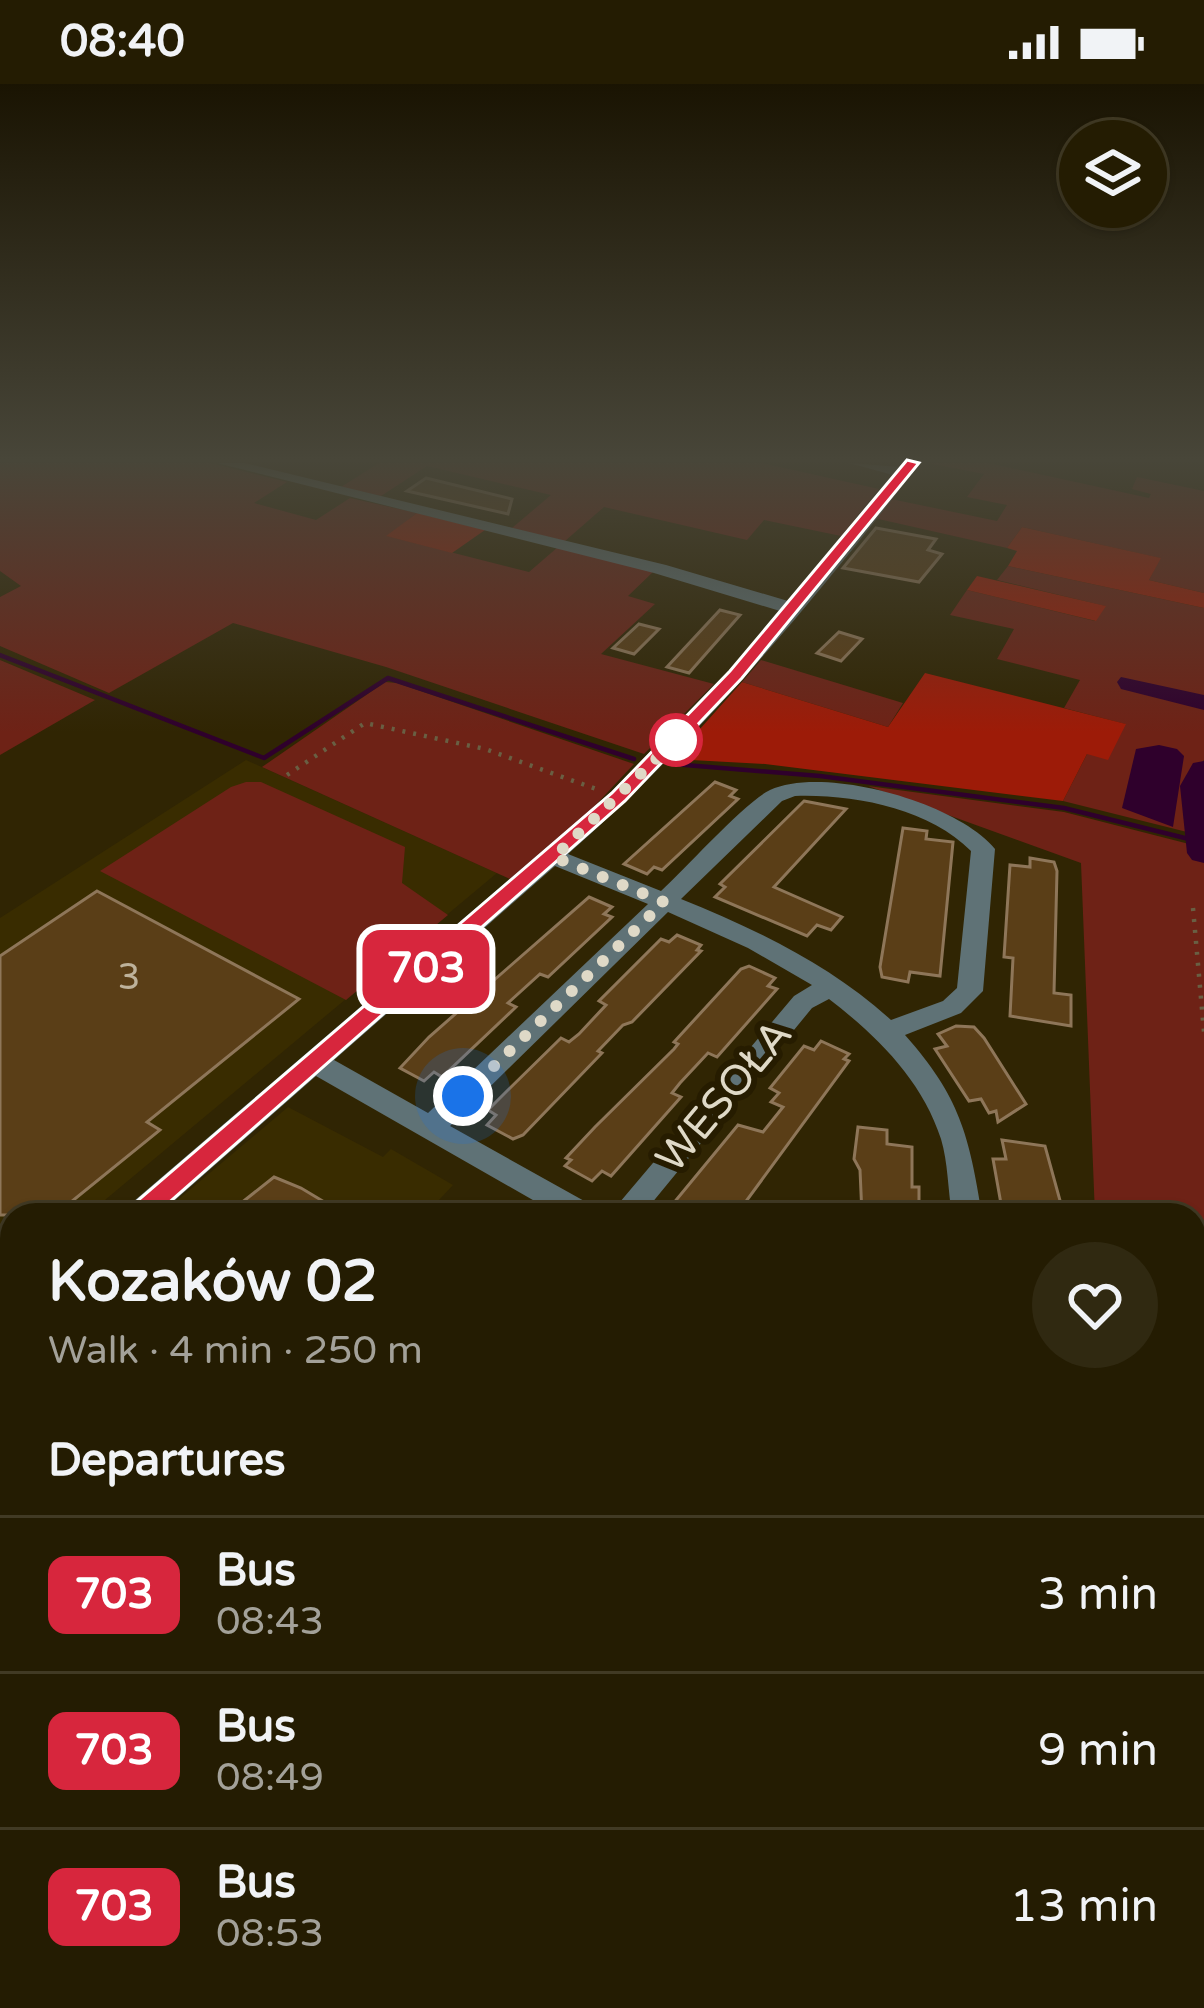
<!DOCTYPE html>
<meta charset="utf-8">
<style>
body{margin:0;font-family:"Varela Round",sans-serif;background:#302911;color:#f1f3f6;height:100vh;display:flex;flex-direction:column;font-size:45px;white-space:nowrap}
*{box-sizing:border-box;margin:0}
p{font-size:39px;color:#a3a199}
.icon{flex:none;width:66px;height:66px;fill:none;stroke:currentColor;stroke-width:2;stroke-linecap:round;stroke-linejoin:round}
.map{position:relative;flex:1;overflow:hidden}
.side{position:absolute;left:0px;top:1119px;width:1206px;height:807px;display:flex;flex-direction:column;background:#241c02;border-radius:36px 36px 0 0;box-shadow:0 3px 9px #0004,0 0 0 3px #413a24}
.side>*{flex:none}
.badge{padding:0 24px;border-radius:18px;font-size:42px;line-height:78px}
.buttons{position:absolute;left:1059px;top:36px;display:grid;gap:24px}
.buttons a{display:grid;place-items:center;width:108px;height:108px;border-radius:50%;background:#241c02;box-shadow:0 3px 9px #0004,0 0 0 3px #413a24;font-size:60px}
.you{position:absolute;width:60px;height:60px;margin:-30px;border:9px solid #fff;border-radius:50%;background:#1a73e8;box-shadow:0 0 0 18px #1a73e833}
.map>.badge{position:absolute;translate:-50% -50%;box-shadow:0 0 0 6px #fff}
h2{padding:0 48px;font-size:45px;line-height:108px}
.round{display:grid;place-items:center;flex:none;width:126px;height:126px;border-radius:63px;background:#302911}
.head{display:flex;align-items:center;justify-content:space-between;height:204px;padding:0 48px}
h1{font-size:57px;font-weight:700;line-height:90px}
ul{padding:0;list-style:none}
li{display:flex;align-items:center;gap:36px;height:156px;padding:0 48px;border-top:3px solid #413a24}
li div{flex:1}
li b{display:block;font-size:45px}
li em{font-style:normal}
li .badge{min-width:132px;font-weight:700;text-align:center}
.status{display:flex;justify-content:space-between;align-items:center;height:84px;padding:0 60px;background:#241c02;direction:ltr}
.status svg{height:33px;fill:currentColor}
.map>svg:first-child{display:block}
.built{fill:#392c00}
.green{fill:#6e2216}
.forest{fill:#9d1b08}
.water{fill:#2f002c}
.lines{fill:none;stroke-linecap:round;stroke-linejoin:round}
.stream-far1{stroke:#2f002c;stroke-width:4.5}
.stream{stroke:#2f002c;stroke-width:9}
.river{fill:#2f002c;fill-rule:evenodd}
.building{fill:#5a3e17;stroke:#8e7659;stroke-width:3}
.path-far1{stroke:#695f43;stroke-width:4.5;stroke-dasharray:3 8;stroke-linecap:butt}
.path{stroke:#695f43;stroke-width:6;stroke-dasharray:4.5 14;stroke-linecap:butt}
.minor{fill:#5f7276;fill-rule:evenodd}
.line{fill:#d7263d;stroke:#fff;stroke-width:3}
.walk{stroke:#dfd9c7;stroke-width:12;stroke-dasharray:0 21.6}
.stop-dot{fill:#fff;stroke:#d7263d;stroke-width:6}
.labels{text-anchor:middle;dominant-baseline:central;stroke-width:12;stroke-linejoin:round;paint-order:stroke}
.number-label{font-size:36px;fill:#beb29b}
.street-label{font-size:42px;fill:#dfd9c7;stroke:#261c00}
</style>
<div class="status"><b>08:40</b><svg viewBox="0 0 49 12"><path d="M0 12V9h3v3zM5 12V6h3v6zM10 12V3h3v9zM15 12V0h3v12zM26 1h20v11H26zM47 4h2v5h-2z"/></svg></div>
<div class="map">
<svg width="1204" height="1924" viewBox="0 0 1204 1924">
<rect width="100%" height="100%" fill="#302503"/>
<!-- built -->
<g class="built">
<polygon points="246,676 497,789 87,1131 12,1131 12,1194 0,1204 0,834"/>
<polygon points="288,1023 383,1073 391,1065 453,1101 425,1131 160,1131"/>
</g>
<!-- green -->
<g class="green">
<polygon points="0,379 210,379 287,398 254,419 316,436 350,414 417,429 387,452 529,488 558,463 654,487 628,512 655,520 601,570 714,600 644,670 386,583 233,539 109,609 0,562 0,513 21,502 0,487"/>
<polygon points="379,379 762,379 879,405 841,452 764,436 747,456 604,423 565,457 512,444 551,411 427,382 381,412 341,403"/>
<polygon points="928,379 988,379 1149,414 1151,410 1132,405 1137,393 1204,407 1204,509 1149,496 1160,474 1022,443 1007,464 874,434 891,415 997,437 1007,421 967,413 984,390"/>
<path d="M1008,482l196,42v152c-22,24 -17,43 -13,73l13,4v1171h-306l3,-10h293v-783h-99l-14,-352 -213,-77 196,26 129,33 -2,-12 -128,-32 24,-47 38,-30 -61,-16 16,-28 -83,-21 17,-30 -64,-14 17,-25 128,31 10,-15 -108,-26z"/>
<polygon points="0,576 95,616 0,671"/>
<polygon points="761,576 903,619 888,643 742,598"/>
<polygon points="385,598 397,599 634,680 590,727 510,795 262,683"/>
<polygon points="246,698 261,698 405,763 402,799 448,831 346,916 100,787 231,703"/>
</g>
<!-- forest -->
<g class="forest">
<polygon points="417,429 485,446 452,469 386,452"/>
<polygon points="1022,443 1161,474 1149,496 1204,509 1204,524 1008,482 1017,467 1007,464"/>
<polygon points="977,492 1106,522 1096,537 967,506"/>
<polygon points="925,589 1126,640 1108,676 1087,670 1063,717 765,680 673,675 742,598 888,643"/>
</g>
<!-- water -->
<g class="water">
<polygon points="1121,593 1204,611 1204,626 1121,605 1117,598"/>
<polygon points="1159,661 1177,665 1184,672 1173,743 1122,724 1136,665"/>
</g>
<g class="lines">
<!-- stream-far1 -->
<g class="stream-far1">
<polyline points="0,571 264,674 388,594 634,675"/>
<polyline points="673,680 820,692 1064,724 1201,758"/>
</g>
<!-- stream -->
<g class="stream">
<polyline points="0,1748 12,1760"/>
<polyline points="161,1914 170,1924"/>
</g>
<!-- river -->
<polygon class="river" points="1204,677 1204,779 1192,776 1187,769 1180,702 1193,679"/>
</g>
<!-- building -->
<g class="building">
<polygon points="426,394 512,415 508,430 407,407"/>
<polygon points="876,444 936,455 928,466 942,470 919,498 843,484"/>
<polygon points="720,526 740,531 689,589 667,583"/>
<polygon points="639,540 659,545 634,570 613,564"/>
<polygon points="839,548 862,555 841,577 817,569"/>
<polygon points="715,698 736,706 730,712 738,715 662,786 654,783 647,790 624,780"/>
<polygon points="804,717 846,725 774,803 842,833 831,846 817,841 807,852 715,813 725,803 720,800"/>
<polygon points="903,744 927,747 926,755 953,758 940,892 910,888 908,898 882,893 880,883"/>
<polygon points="1030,774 1054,778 1057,787 1054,909 1071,911 1071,942 1010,932 1013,874 1004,873 1010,781 1030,783"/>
<polygon points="97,807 299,915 147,1038 160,1046 55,1131 0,1131 0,872"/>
<polygon points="589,813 612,823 604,830 612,833 548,893 540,890 508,919 516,923 442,993 434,988 424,997 400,984 429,953"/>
<polygon points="677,851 701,861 697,866 701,867 632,938 623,941 598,967 602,969 523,1051 513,1055 487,1041 496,1031 488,1026 509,1005 561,954 569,958 579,950 606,921 599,917 661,855 669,858"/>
<polygon points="749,882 775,894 768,902 777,905 717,973 708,969 680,999 672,1009 681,1013 611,1092 602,1087 592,1097 565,1082 571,1076 566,1074 595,1043 674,965 678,960 674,958 741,885"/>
<polygon points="956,942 974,943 984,954 1026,1020 998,1038 996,1027 989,1029 981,1015 969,1017 935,965 947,962 938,950"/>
<polygon points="821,957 849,970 844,975 849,977 736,1131 691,1131 672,1121 738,1041 763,1048 783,1023 771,1018 779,1009 770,1004 804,962 814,966"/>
<polygon points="858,1043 887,1046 887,1060 912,1063 912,1103 919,1103 919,1121 893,1118 893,1131 862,1131 860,1086 854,1075"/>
<polygon points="1002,1056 1045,1062 1064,1131 1003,1131 993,1075 1006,1075"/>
<polygon points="274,1093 301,1104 346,1131 226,1131"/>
</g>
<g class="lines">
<!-- path-far1 -->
<g class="path-far1">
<polyline points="287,691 365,639 485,665 596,705"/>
<polyline points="1193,824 1204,948"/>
</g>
<!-- path -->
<g class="path">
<polyline points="1194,1465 1204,1471"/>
<polyline points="1074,1924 1076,1914"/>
</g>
<!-- minor -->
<g class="minor">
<path d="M217,379h28l421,102 122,36 105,-126 -44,-12 51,4 4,-4h16c-106,139 -221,275 -352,391l93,37c24,-22 85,-90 109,-101 55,-25 188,13 225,59l-12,142 -22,22 -56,22c55,62 64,100 77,180h-30c-4,-24 -4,-53 -11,-76 -19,-59 -64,-103 -112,-140l-17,9 -170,207h-33l185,-219 18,-11 -64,-37 -80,-36 -218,214 145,81 4,8h-40l-243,-139 -158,139h-35l4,-8 483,-414 119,-122 51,-60 -126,-38zM795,712c58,-2 133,12 176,55l-14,137 -14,13 -52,19c-59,-54 -135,-91 -210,-121l101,-98zM555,782l93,38 -220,209 -94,-53z"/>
<polygon points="12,1224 12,1257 0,1262 0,1229"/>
<polygon points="0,1284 12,1289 12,1324 0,1319"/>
<polygon points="592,1914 646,1914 650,1924 597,1924"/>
<polygon points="855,1914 901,1914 898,1924 852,1924"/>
</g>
</g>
<!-- sky -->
<linearGradient id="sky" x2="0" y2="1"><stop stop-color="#1a1402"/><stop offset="0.58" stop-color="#484639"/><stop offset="1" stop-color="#484639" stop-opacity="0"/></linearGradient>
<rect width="1204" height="648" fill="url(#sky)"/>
<!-- line -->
<polygon class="line" points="907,376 919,379 742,594 625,717 147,1138 129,1138 125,1131 129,1124 612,709 730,587"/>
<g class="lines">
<!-- walk -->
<polyline class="walk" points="463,1012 664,818 554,773 676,656"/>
</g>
<!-- markers -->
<circle class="stop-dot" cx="676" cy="656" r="24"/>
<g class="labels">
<!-- number labels -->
<g class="number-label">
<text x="129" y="893">3</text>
</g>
<!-- street labels -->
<g class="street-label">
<text transform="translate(724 1012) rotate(-50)">WESOŁA</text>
</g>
</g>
</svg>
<div class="buttons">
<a><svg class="icon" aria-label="layers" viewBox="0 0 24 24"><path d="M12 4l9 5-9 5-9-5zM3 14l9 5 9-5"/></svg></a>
</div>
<div class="you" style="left:463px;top:1012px"></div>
<b class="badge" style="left:426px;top:885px;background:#d7263d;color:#fff">703</b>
<section class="side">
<div class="head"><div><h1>Kozaków 02</h1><p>Walk · 4 min · 250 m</p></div><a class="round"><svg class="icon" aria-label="heart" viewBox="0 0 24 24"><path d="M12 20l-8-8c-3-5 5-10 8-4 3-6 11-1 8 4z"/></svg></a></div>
<h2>Departures</h2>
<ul>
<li><span class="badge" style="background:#d7263d;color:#fff">703</span><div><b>Bus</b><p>08:43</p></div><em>3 min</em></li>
<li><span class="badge" style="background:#d7263d;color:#fff">703</span><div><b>Bus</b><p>08:49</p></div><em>9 min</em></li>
<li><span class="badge" style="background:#d7263d;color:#fff">703</span><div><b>Bus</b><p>08:53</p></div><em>13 min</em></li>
</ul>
</section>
</div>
